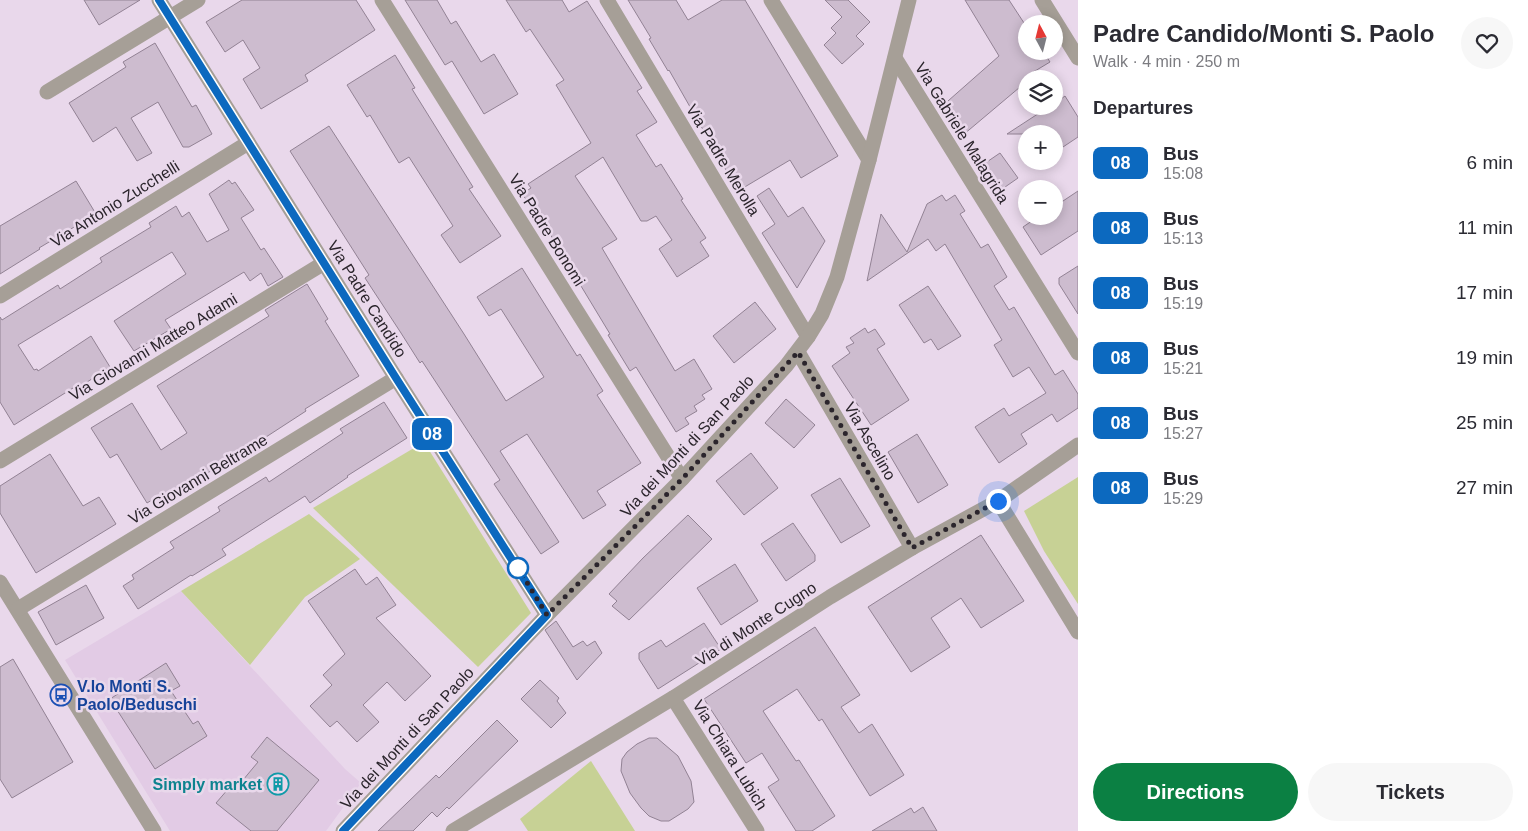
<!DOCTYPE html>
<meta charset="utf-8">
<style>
body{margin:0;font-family:Arial,sans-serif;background:#f7f7f7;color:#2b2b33;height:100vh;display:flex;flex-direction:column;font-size:19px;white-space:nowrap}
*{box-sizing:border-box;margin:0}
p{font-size:16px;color:#7c7c81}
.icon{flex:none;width:28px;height:28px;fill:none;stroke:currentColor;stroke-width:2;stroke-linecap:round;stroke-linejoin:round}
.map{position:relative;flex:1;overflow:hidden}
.drawer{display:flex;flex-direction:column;background:#fff;width:450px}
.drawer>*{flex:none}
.badge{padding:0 10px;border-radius:8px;font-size:18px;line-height:32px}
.needle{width:32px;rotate:353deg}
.controls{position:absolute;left:1018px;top:15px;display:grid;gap:10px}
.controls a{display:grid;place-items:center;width:45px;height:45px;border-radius:50%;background:#fff;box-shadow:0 2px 12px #0003;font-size:25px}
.you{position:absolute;width:25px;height:25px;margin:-12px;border:4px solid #fff;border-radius:50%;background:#1a73e8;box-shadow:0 0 0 8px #1a73e833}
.map>.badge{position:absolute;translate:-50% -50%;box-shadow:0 0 0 2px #fff}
h2{padding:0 15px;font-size:19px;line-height:45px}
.round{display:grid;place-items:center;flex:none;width:52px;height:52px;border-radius:26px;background:#f7f7f7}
.head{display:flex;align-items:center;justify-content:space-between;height:85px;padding:0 15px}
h1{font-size:24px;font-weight:800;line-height:38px}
.button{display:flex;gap:10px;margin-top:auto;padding:10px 15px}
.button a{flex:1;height:58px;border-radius:30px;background:#0b8043;color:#fff;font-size:20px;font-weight:800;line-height:58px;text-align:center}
.button a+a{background:#f7f7f7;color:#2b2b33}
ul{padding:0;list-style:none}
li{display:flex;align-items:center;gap:15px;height:65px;padding:0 15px}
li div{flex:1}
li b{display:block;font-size:19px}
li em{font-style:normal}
li .badge{min-width:55px;font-weight:700;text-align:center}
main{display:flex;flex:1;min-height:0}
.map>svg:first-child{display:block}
.built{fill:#e2cbe5}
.green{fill:#c7d195}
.building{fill:#cdbccf;stroke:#928294}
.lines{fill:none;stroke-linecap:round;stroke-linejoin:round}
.minor{stroke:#a69f97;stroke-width:15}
.line-casing{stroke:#fff;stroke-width:11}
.line{stroke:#0c69bf;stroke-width:8}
.walk{stroke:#2b252c;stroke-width:5;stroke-dasharray:0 9}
.stop-dot{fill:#fff;stroke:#0c69bf;stroke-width:2.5}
.labels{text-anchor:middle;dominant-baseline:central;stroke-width:5;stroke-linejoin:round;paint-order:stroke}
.street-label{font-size:16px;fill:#2b252c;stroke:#e9d8eb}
.transit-label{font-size:16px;font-weight:bold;fill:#164399;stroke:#e9d8eb;text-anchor:start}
.culture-label{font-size:16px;font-weight:bold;fill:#0d838f;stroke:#e9d8eb;text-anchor:end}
</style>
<main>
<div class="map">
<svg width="1078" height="831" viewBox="0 0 1078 831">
<rect width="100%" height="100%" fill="#e9d8eb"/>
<!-- built -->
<polygon class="built" points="181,591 345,769 361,783 326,831 170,831 65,660"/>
<!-- green -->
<g class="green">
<polygon points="424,442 531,613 478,667 313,508"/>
<polygon points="1078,477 1078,604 1044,551 1024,511"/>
<polygon points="309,514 360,559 305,597 250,665 181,591"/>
<polygon points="591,761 635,831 528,831 520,819"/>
</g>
<!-- building -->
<g class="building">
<polygon points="84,0 140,0 99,25"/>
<polygon points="242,0 356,0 375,30 305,75 308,81 261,109 243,79 260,68 243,40 225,52 206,22"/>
<polygon points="405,0 437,0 451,24 456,21 481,62 494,54 518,94 484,114 452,61 445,65"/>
<polygon points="506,0 562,0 569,12 587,1 642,88 637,91 657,122 636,135 656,167 661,164 683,199 681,200 706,238 700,242 709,256 677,277 659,249 672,240 656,216 647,221 641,221 603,157 575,176 617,239 602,248 675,371 694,359 712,389 702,395 705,399 694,406 697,411 685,418 689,424 676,432 636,367 630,371 608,335 610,334 581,286 582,285 538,215 522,194 531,188 528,184 591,143 556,85 564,80 530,29 526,32"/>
<polygon points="628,0 676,0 688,20 722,0 745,0 838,156 801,178 790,160 738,191 669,70 668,71 649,39 651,38"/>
<polygon points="825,0 848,0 870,22 856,36 864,44 842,64 824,45 836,33 831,28 842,17"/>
<polygon points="965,0 1009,0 1026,26 1026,51 1043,51 1050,62 1025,77 1027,79 1026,82 963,135 940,108 999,56"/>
<polygon points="155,43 192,107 196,105 212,134 189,147 183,147 158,102 131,118 152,153 137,161 116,127 93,142 69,103 126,67 123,62"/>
<polygon points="395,55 415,88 412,89 473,187 469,189 501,236 460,263 441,235 453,226 409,157 399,163 370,115 367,117 347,85"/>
<polygon points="1065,96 1078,117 1078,137 1054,153 1054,134 1007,134 1050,106 1054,106 1054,104"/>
<polygon points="329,126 464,334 506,401 544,377 501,309 489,316 477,297 522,268 577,356 580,354 603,391 597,395 641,463 597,491 606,505 583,519 527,434 500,451 559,542 541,554 494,484 500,480 422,361 420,363 401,333 365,278 369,275 290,151"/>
<polygon points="1000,153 1018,178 995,194 978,168"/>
<polygon points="229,180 232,184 235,182 254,210 241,218 261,250 264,248 283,277 268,286 261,273 250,281 244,272 165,320 171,329 134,351 114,321 186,274 172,252 18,345 34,370 37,369 38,371 91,336 110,367 75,390 73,388 14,425 0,402 0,317 2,320 58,285 60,289 102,262 100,258 151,227 149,223 176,206 182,217 189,212 207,242 229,230 209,194"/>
<polygon points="76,181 96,214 39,248 40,249 0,274 0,226"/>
<polygon points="769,188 788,217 803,207 825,241 797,288 762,233 775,224 757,196"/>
<polygon points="1078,191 1078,231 1041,255 1023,227 1039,216 1054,216 1054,207"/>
<polygon points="942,195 946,201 955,195 965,211 960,214 981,248 988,244 1007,277 994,286 1009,310 1014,307 1055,375 1063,370 1078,394 1078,408 1057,422 1052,414 1021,434 1027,444 999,463 975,427 1004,408 1009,416 1046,393 1029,367 1013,377 994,345 1002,340 945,244 936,251 928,239 867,281 881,214 907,252 927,204"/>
<polygon points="1078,266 1078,314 1059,284 1059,278"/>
<polygon points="307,284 328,319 325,321 359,376 305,409 306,411 266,437 265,436 161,503 157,497 147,503 117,454 110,458 91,428 132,403 161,450 187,433 157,386 269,316 265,310"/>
<polygon points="928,286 961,336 938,350 931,339 924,343 899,305"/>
<polygon points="755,302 776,329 734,363 713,336"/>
<polygon points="865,328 868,333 875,329 885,344 877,349 909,400 871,425 832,366 850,353 846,347 854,343 850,338"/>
<polygon points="786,399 815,425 794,448 765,423"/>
<polygon points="384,402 407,438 347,476 348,477 310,503 305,496 222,549 226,555 192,576 191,575 138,609 123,586 134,579 132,575 174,548 170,542 220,511 218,507 266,477 269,482 343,433 340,429"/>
<polygon points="917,434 948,485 918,503 888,452"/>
<polygon points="751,453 778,488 744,515 716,481"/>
<polygon points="50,454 83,506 99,497 116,524 36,573 0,513 0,486"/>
<polygon points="840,478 870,526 841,543 811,495"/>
<polygon points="688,515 712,539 629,620 612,606 617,601 609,594 643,558"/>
<polygon points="793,523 815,555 815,561 786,581 761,544"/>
<polygon points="981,535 1024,601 981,628 961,598 931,618 950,647 911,672 868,607"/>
<polygon points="735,564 758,601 721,625 697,588"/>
<polygon points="355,569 366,585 377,577 396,605 376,618 431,676 405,701 387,682 363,705 379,722 357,742 337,721 330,727 310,706 332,685 323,675 345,654 308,601"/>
<polygon points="86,585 104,618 56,645 38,612"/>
<polygon points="556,621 573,647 583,641 587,646 595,641 602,653 577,680 545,630"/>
<polygon points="704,623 721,649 658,689 639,659 639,653 661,640 666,647"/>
<polygon points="815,627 860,695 841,707 859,733 872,724 904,775 870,796 822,719 819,721 797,689 763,711 796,761 799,760 835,816 812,831 796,831 768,787 779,780 762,753 746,763 704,699"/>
<polygon points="13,659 73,762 12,798 0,779 0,667"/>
<polygon points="166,663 180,686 171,691 193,724 198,721 207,736 155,769 110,699"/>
<polygon points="540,680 559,698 557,701 566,713 551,728 521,699"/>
<polygon points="497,720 518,741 449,809 447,807 437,817 432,812 413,831 378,831 436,775 439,778"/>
<polygon points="267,737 319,780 277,831 251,831 216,803 229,788 233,792 258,762 251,757"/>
<polygon points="649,738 657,738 678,756 691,781 694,802 688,809 669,821 661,821 649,816 641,808 630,793 621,771 622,759 627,752 637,744"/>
<polygon points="923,807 937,831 872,831 911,808 914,813"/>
</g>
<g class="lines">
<!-- minor -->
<g class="minor">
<polyline points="159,0 396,378 547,615"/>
<polyline points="382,0 682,479"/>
<polyline points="607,0 808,337"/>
<polyline points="771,0 869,160"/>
<polyline points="1042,0 1078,58"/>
<polyline points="895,58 1078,353"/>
<polyline points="47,92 198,0"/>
<polyline points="0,296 248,143"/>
<polyline points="798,352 912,548"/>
<polyline points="0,461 324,263"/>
<polyline points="998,501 1078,632"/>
<polyline points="0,582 154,831"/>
<polyline points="18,609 396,378"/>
<polyline points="673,698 757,831"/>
<polyline points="343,831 547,615 682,479 786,366 808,337 822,314 837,277 869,160 909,0"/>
<polyline points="453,831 673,698 830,597 912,548 998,501 1078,445"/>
</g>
</g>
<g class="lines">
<!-- line casing -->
<g class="line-casing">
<polyline id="line" points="159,0 396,378 547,615 343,831"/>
</g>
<!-- line -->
<use href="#line" class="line"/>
<!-- walk -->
<polyline class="walk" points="518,568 547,615 682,479 798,352 912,548 998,501"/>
</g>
<!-- icons -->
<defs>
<g id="bus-ring" transform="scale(1.125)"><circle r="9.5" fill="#e9d8eb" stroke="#1a4fb4" stroke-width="1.5"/><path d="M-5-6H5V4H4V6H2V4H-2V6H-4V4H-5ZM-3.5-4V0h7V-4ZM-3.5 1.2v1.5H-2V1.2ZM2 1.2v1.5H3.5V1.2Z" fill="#1a4fb4"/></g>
<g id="building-ring" transform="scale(1.125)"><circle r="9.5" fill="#e9d8eb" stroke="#0f9aa8" stroke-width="1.5"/><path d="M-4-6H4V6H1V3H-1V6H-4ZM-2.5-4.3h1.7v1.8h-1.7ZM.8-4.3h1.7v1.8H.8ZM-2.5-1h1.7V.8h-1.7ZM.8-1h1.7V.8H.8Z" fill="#0f9aa8"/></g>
</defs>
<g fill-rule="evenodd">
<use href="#bus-ring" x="61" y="695"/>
<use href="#building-ring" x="278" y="784"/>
</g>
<!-- markers -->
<circle class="stop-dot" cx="518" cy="568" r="10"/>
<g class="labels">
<!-- street labels -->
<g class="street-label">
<text transform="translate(962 133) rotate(58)">Via Gabriele Malagrida</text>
<text transform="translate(723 160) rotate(59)">Via Padre Merolla</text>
<text transform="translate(115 204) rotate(-32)">Via Antonio Zucchelli</text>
<text transform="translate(547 230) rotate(58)">Via Padre Bonomi</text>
<text transform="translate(367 299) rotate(58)">Via Padre Candido</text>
<text transform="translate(153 347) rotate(-31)">Via Giovanni Matteo Adami</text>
<text transform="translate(870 441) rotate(60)">Via Ascelino</text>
<text transform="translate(687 446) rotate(-47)">Via dei Monti di San Paolo</text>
<text transform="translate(198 479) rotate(-31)">Via Giovanni Beltrame</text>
<text transform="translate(756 624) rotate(-33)">Via di Monte Cugno</text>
<text transform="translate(407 738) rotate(-47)">Via dei Monti di San Paolo</text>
<text transform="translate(730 755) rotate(58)">Via Chiara Lubich</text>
</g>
<!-- transit labels -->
<g class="transit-label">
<text x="77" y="686">V.lo Monti S.<tspan x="77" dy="18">Paolo/Beduschi</tspan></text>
</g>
<!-- culture labels -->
<g class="culture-label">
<text x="262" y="784">Simply market</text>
</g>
</g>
</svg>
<div class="controls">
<a><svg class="needle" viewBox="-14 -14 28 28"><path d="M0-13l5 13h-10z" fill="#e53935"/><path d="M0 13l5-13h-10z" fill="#7c7c81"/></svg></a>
<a><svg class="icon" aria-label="layers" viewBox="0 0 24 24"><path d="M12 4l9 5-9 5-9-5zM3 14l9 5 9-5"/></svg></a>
<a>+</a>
<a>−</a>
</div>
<div class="you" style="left:998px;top:501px"></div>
<b class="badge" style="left:432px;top:434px;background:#0c69bf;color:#fff">08</b>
</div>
<section class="drawer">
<div class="head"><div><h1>Padre Candido/Monti S. Paolo</h1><p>Walk · 4 min · 250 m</p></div><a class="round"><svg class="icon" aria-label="heart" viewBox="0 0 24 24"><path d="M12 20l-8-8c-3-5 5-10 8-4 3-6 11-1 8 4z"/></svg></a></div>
<h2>Departures</h2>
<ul>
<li><span class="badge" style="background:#0c69bf;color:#fff">08</span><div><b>Bus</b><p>15:08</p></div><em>6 min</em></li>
<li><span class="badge" style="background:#0c69bf;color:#fff">08</span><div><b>Bus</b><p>15:13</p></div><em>11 min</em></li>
<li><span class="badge" style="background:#0c69bf;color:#fff">08</span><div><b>Bus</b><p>15:19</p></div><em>17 min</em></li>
<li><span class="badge" style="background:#0c69bf;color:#fff">08</span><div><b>Bus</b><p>15:21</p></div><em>19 min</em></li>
<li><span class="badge" style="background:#0c69bf;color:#fff">08</span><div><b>Bus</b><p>15:27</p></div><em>25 min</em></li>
<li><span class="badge" style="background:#0c69bf;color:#fff">08</span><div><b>Bus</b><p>15:29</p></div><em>27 min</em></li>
</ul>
<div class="button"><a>Directions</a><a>Tickets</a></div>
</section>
</main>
